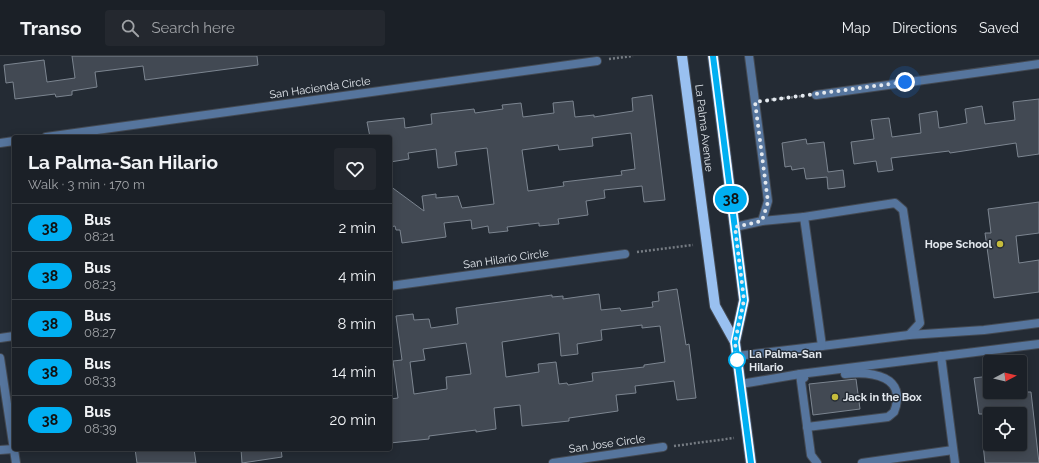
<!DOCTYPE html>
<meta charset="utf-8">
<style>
body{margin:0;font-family:Raleway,sans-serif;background:#24282f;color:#f1f3f6;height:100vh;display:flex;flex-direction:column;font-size:15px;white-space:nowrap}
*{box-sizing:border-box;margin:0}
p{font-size:13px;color:#a0a3a7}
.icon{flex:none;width:22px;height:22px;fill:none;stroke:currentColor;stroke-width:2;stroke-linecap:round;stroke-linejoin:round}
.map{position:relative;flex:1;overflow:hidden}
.side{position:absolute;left:12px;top:79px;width:380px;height:316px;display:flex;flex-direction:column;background:#1b2027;border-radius:4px;box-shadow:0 2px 10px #0003,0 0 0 1px #393e44}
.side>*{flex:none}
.badge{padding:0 8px;border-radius:13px;font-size:14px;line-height:26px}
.needle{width:26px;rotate:83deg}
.buttons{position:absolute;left:983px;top:299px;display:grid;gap:8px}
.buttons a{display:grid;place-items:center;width:44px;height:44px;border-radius:4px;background:#1b2027;box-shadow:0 2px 10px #0003,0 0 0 1px #393e44;font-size:20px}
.you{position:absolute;width:20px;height:20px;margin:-10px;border:3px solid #fff;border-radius:50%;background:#1a73e8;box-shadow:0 0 0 6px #1a73e833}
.map>.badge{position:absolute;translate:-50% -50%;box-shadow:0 0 0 2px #fff}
.round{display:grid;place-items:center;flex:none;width:42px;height:42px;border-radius:4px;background:#24282f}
.headline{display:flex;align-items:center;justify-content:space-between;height:68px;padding:0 16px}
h1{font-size:19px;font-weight:700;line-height:30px}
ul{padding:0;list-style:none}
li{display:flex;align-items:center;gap:12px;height:48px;padding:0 16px;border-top:1px solid #393e44}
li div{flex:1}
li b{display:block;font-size:15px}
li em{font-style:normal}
li .badge{min-width:44px;font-weight:700;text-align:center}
header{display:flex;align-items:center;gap:24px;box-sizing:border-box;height:56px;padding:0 20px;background:#1b2027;border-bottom:1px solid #393e44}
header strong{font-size:19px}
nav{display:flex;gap:22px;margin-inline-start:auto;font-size:14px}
.search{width:280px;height:36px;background:#24282f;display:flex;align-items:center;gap:10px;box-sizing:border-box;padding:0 14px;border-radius:4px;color:#a0a3a7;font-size:15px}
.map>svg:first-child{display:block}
.building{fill:#424953;stroke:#7c8590;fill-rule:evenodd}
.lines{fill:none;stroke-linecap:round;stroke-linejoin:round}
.service-casing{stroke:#434952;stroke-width:10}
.minor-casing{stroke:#434952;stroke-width:10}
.tertiary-casing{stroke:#434952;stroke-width:10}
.primary-casing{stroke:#434952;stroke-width:12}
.path{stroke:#767c83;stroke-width:2.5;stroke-dasharray:2 2;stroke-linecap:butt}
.service{stroke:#56759d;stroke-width:8}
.minor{stroke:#56759d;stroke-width:8}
.tertiary{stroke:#56759d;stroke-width:8}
.primary{stroke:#99c0f0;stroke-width:10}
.line-casing{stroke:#fff;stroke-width:9}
.line{stroke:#00aff2;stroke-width:6}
.walk{stroke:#e3e8ee;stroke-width:4;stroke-dasharray:0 7.2}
.poi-dot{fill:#c6bc3c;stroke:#242b34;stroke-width:1.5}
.stop-dot{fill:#fff;stroke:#00aff2;stroke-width:2}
.labels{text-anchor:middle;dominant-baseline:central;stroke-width:3;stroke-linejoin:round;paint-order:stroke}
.street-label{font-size:11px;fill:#e3e8ee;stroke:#242b34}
.poi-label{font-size:11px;font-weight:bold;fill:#e3e8ee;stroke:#242b34;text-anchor:end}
.stop-label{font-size:11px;font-weight:bold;fill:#e3e8ee;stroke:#242b34;text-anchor:start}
</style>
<header>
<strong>Transo</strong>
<div class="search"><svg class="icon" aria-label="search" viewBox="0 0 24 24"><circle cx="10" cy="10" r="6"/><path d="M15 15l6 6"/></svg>Search here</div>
<nav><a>Map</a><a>Directions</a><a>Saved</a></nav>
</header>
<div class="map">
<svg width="1039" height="407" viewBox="0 0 1039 407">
<rect width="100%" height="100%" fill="#242b34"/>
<!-- building -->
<g class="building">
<polygon points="72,0 257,0 258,9 145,24 143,10 95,16 97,31 72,35 72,39 56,41 55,38 15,43 13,26 6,27 4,9 44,4 47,26 75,22"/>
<path d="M652,39l13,105 -21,2 -2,-16 -38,4 1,8 -19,3 2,14 -30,4 1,5 -20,2v-3l-32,4 1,4 -19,2 -1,-7 -16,3 -1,-9 -27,3 2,14 -44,6 -2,-13h-4l-1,-4 -5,1v-41l34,25 -2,-15 14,-2v4l22,-2 4,12 32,-4 -7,-56 -32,4 2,13 -19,3 -2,-19 -28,4 1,6 -19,3v-25h-20l-3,-15 37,-4 1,10 27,-4 -1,-10 43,-5 1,4 28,-4 -1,-4 19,-2 2,14 31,-4 -1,-10 20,-2 2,16 19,-2v2l39,-6 -1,-13zM631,77l4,36 -14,2 1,4 -59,7 1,4 -36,5 -6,-41 36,-5 1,5 34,-4 -1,-8z"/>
<polygon points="1039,43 1039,98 1018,101 1016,87 950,97 949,95 891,102 893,114 878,116 876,105 854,108 851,86 874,83 871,64 889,62 892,81 921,77 919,58 937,55 939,72 967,67 965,53 982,50 985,68 1015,64 1013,46"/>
<polygon points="806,83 807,88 824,86 828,116 843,114 845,131 828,133 827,121 806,123 804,112 792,114 791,110 785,111 782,87"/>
<polygon points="1039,146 1039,177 1016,180 1019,207 1039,204 1039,236 994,242 985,177 991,177 988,153"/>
<path d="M677,233l9,56 3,-1 7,54 -19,2 -3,-19 -39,5 1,7 -20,2 2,16 -49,7v3l-47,5 -2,-21 -26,3 2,21 -20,3v-2l-47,6v3l-39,4v-44l8,-1 -5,-37 9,-1 -6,-44 17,-2 1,6 15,-1 2,9 27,-4 -2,-16 96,-13v2l11,-1v3l36,-5 2,16 19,-2 1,3 32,-4 -1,-5 7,-1 -1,-9zM642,269v3l18,-2 5,36 -21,3v2l-52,6 1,8 -25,4 -1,-2 -8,1 -3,-22 -18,2 1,8 -33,5 -4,-35 57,-9 2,23 17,-2 -1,-10 25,-4 -1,-10zM466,287l5,31 -25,3 1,12 -33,5 -4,-32 15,-2 -2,-11z"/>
<polygon points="990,320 990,336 1031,336 1039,407 985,407 983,388 1020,388 1020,358 979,358 974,322"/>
<polygon points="856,323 860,353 813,359 809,328"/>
<polygon points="135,393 194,393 196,407 137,407"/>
<polygon points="241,393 281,393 282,401 242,407"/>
</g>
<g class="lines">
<!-- service casing -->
<g class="service-casing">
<g id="service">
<polyline points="804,161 895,147 903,154 920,267 909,279 822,290"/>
<polyline points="909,279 984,274 1039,267"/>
<polyline points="737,300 822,290 804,161 762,165"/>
<polyline points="941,300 955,407"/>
<polyline points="741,328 800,318 804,322"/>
<path d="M807,371l81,-10 6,-5c14,-36 -22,-41 -49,-38"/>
<polyline points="817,407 811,399 800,318 1039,288"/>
<polyline points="862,407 953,394"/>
</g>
</g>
<!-- minor casing -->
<g class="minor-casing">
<g id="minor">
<polyline points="816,39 1039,8"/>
<polyline points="46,81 597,5"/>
<polyline points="0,87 14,85"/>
<polyline points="735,171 762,165 768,145 749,0"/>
<polyline points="390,230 625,198"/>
<polyline points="0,282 14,280"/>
<polyline points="0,394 14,393"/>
<polyline points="553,407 663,391"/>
</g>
</g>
<!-- tertiary casing -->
<g class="tertiary-casing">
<polyline id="tertiary" points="0,302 16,407"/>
</g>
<!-- primary casing -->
<g class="primary-casing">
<g id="primary">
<polyline points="682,0 715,250 735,286"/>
<polyline points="713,0 744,244 735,286 751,407"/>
</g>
</g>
<!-- path -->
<g class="path">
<polyline points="609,3 633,0"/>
<polyline points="767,44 804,40"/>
<polyline points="637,196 693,189"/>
<polyline points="674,390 734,382"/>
</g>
<!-- service -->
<use href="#service" class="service"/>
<!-- minor -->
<use href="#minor" class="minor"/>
<!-- tertiary -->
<use href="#tertiary" class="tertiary"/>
<!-- primary -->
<use href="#primary" class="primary"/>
</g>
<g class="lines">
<!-- line casing -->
<g class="line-casing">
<polyline id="line" points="713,0 744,244 735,286 751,407"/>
</g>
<!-- line -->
<use href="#line" class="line"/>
<!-- walk -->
<polyline class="walk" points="737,304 735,286 744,244 735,171 762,165 768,146 755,46 905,26"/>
</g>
<!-- markers -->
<g class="poi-dot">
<circle cx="1000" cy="188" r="4"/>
<circle cx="835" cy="341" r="4"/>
</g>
<circle class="stop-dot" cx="737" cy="304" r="8"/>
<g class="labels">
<!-- street labels -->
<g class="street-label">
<text transform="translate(320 32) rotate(-8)">San Hacienda Circle</text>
<text transform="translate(704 72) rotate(83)">La Palma Avenue</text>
<text transform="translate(506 203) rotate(-8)">San Hilario Circle</text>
<text transform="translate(607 388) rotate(-8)">San Jose Circle</text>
</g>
<!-- poi labels -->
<g class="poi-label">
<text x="992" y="188">Hope School</text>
<text x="843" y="341" text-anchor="start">Jack in the Box</text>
</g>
<!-- stop labels -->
<g class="stop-label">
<text x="749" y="298">La Palma-San<tspan x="749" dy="13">Hilario</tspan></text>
</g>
</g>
</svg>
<div class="buttons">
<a><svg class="needle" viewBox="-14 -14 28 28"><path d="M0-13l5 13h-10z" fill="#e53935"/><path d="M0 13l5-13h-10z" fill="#a0a3a7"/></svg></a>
<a><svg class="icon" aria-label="locate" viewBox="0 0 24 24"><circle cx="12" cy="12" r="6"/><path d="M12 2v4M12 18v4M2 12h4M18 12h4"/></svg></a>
</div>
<div class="you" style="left:905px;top:26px"></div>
<b class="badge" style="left:731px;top:143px;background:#00aff2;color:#111">38</b>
<section class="side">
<div class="headline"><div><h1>La Palma-San Hilario</h1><p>Walk · 3 min · 170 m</p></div><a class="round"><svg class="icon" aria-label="heart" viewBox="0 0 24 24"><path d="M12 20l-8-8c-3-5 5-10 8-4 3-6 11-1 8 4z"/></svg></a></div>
<ul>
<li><span class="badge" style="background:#00aff2;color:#111">38</span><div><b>Bus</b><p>08:21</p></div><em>2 min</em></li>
<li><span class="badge" style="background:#00aff2;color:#111">38</span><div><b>Bus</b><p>08:23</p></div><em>4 min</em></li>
<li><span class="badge" style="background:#00aff2;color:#111">38</span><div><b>Bus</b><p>08:27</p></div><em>8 min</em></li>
<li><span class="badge" style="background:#00aff2;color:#111">38</span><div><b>Bus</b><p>08:33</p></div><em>14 min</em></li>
<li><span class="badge" style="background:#00aff2;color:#111">38</span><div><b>Bus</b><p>08:39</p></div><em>20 min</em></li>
</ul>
</section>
</div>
